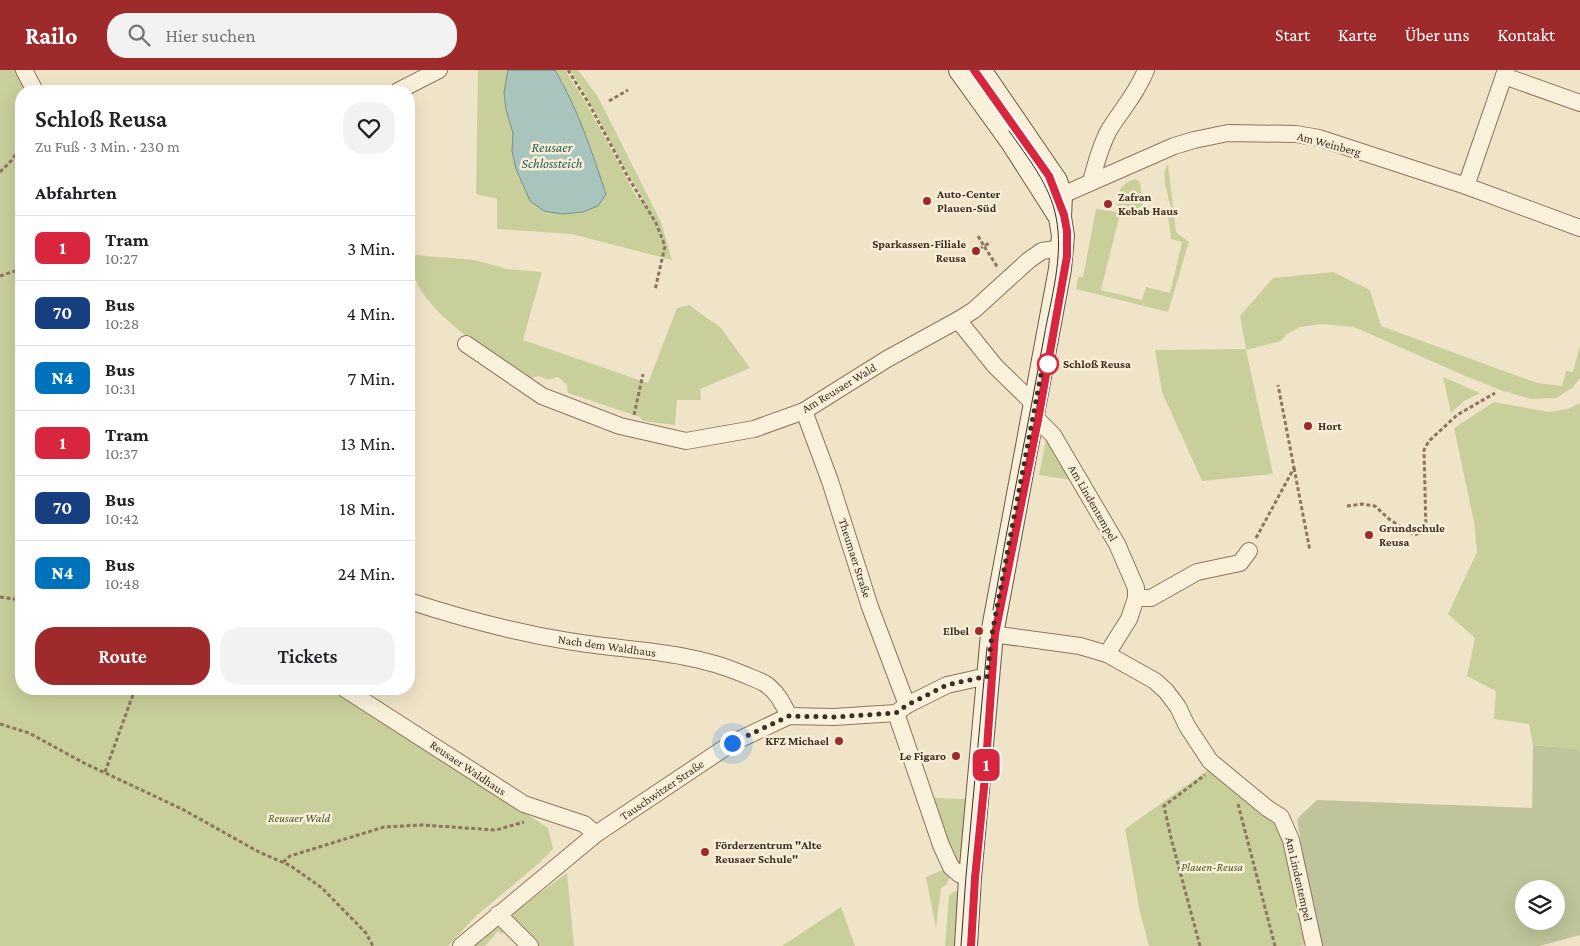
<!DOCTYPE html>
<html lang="de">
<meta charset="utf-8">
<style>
body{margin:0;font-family:"Crimson Pro",serif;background:#f2f2f2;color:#202124;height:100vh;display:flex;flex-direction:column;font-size:19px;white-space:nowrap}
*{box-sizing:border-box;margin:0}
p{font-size:16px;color:#757577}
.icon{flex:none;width:28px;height:28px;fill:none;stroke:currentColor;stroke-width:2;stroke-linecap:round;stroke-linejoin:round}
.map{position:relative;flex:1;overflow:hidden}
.sheet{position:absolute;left:15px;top:15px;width:400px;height:610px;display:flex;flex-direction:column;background:#fff;border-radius:20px;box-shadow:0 5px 20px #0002}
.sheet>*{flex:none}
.badge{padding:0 10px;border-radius:8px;font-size:18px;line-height:32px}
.buttons{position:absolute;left:1515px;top:810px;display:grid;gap:10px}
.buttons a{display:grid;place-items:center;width:50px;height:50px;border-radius:50%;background:#fff;box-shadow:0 5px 20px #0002;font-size:25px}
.you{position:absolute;width:25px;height:25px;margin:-12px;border:4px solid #fff;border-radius:50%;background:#1a73e8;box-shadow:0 0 0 8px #1a73e833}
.map>.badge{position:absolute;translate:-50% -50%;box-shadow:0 0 0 2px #fff}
h2{padding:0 20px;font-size:19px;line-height:45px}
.round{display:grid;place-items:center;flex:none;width:52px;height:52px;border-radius:20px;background:#f2f2f2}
.head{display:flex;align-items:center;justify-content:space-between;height:85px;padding:0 20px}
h1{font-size:24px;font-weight:600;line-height:38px}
.cta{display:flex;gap:10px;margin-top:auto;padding:10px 20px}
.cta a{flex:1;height:58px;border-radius:20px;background:#9e2a2b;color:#fff;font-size:20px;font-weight:600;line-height:58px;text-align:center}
.cta a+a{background:#f2f2f2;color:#202124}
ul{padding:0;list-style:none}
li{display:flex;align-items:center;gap:15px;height:65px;padding:0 20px;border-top:1px solid #e0e0e0}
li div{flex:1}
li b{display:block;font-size:19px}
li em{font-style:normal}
li .badge{min-width:55px;font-weight:700;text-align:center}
header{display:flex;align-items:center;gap:30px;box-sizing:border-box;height:70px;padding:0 25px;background:#9e2a2b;color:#fff}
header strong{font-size:24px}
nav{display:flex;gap:28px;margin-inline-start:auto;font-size:18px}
.search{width:350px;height:45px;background:#f2f2f2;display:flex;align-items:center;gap:12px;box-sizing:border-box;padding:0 18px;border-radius:20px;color:#757577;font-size:19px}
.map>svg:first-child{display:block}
.green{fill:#c9cf9b}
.cemetery{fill:#bfc49a;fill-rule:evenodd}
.water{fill:#a9c4bc;stroke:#6f938a}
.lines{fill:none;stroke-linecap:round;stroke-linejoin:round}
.street-casing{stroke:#8d765c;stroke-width:18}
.secondary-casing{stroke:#6f573f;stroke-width:24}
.path{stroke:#8d765c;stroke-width:3;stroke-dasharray:4 2.5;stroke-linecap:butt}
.street{stroke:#faf1dc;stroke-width:16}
.secondary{stroke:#faf1dc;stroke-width:22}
.tram{stroke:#3d2e20;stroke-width:1}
.line-casing{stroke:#fff;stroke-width:11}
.line{stroke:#d7263d;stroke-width:8}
.walk{stroke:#3d2e20;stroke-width:5;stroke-dasharray:0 9}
.poi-dot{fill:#9e2a2b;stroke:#f7eed8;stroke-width:2}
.stop-dot{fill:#fff;stroke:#d7263d;stroke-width:2.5}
.labels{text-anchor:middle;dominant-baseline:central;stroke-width:5;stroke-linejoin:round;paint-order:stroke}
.street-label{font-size:12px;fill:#3d2e20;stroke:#f7eed8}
.poi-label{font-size:12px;font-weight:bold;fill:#3d2e20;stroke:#f7eed8;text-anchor:start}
.stop-label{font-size:12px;font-weight:bold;fill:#3d2e20;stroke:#f7eed8;text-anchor:start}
.park-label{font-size:12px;font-style:italic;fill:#4d5a26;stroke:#f7eed8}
.water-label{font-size:14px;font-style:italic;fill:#2f5d5a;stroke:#f7eed8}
</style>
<header>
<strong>Railo</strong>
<div class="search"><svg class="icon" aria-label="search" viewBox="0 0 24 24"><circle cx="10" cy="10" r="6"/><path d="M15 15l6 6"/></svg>Hier suchen</div>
<nav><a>Start</a><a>Karte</a><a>Über uns</a><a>Kontakt</a></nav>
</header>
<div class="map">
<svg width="1580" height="876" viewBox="0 0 1580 876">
<rect width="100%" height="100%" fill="#f0e4c8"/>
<!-- green -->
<g class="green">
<polygon points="0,0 20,0 32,21 21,21 21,619 338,619 548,758 553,779 538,794 476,846 448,876 0,876"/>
<polygon points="478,0 508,0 504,22 506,40 513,63 512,81 583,142 598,136 606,124 563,13 555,0 565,0 586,33 637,128 645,131 624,97 585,23 570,0 578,0 598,27 661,152 672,190 572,164 497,159 497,129 476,124"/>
<path d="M1168,94l8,68 13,10 -21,70 -92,-23 2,-12h5l13,-68 20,3c3,-17 0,-27 19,-33l5,3 4,31 -5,1 -18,-4 -20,80 41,10 4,-13 24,6 12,-51 -11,-3 -3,-23 4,-4c-2,-12 -13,-37 -4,-48z"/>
<path d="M415,185l60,5 32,9 35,3 -19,68 125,43 29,-75 12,-3 32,23 29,40 -50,21 1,11h-24l-2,25 -33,-4 -2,-4 -72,-24 -1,-8 -6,-6 -4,-2 -9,3 -9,-4 -11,3c-30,-20 -132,-82 -113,-124z"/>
<polygon points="1333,202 1370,220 1381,256 1537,313 1562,316 1566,301 1573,302 1580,276 1580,308 1572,318 1556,328 1531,329 1503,321 1463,305 1354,257 1322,254 1300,257 1287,264 1281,271 1246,280 1273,404 1202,411 1162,322 1155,280 1246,279 1240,246 1273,208"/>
<polygon points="1443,307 1480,323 1464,331 1451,343"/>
<polygon points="1494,332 1549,342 1568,339 1580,333 1580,682 1576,679 1533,675 1529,654 1494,649 1496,621 1467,606 1475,568 1448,544 1477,482 1474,452 1454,358"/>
<polygon points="1048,369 1071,410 1039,405 1046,370"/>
<polygon points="1211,698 1280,754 1307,874 1299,876 1149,876 1140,842 1125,759"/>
<polygon points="929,728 967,729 960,793 956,792"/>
<polygon points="945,799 951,805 946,815 941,818 936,859 926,807"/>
<polygon points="567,803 574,876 536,876 513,849 513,843"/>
<polygon points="955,821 961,822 958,876 945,876 949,825"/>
<polygon points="841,837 855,876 782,876"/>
<polygon points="499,857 506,860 501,864 498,861 485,876 473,876 492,859"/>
</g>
<!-- cemetery -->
<path class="cemetery" d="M1533,675l43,4 4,3v183l-41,11h-221l-21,-127 20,-19 215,8zM1524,819h32v32h-32z"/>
<!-- water -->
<path class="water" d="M508,0h47c23,39 37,82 51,124l-8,12 -15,6 -21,2 -18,-3 -14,-10 -14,-32 -4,-18 1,-18 -7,-23 -2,-18z"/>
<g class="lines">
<!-- street casing -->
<g class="street-casing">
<g id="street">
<polyline points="24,0 35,21"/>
<polyline points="1504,6 1580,33"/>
<polyline points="398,21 439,0"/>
<path d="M1091,111c5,-17 9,-35 18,-51 13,-21 28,-37 37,-60"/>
<polyline points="1466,116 1506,0"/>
<polyline points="1051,130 1174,76 1194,70 1228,63 1296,64 1319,68 1466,116 1580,158"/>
<polyline points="958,250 974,240 1029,190 1042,181 1062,178"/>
<polyline points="466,274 542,326 620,356 686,371 754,359 804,341 887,289 958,250 995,296 1036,336"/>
<polyline points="804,341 830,411 870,537 907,635"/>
<polyline points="1033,349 1038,350 1053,365 1117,474 1136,518 1136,528 1151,528 1197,502 1240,493 1249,481"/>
<path d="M409,531c52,17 104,31 159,40 58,10 120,9 175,33 7,3 15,6 21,9 13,8 19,21 25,33"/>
<polyline points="992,564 1080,576 1107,584 1129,549 1136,528"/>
<polyline points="1107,584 1155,611 1166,621 1178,637 1187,656 1210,691 1267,738 1281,747 1291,770 1314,876"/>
<polyline points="345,619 524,734 584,754 596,764"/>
<polyline points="896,643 941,775 951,797 959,804 970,808"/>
<polyline points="498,844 530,876"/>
<polyline points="461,876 596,764 732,673 789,646 834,647 896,643 907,635 947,615 983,607 987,607"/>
</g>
</g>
<!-- secondary casing -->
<g class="secondary-casing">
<g id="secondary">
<polyline points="960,0 1012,72 1058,144"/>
<polyline points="966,876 970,808 992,564 1060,199 1063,166 1060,147 1061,125 1056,111 980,0"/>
</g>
</g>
<!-- path -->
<g class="path">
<polyline points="568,0 588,32 628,107 656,153 665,176 655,220"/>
<polyline points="609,31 628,20"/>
<polyline points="0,102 12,90 21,76"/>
<polyline points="978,166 984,176 991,172"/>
<polyline points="979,179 984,176 998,198"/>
<polyline points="0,206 21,199"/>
<polyline points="634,345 643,304"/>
<polyline points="1294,398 1310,481"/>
<polyline points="1347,436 1362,434 1375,436 1389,449 1414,465 1426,461 1424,380 1429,371 1457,345 1495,323"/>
<polyline points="1256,468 1294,398 1278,315"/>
<polyline points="0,527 21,530"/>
<polyline points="0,654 29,663 84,693 182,739 259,782 291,796 322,818 366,863 373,876"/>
<polyline points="105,702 135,619"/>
<polyline points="1238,734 1275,876"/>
<polyline points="283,792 290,786 384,757 422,755 496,760 524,752"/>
<polyline points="1200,876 1171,768 1164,736 1205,705"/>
</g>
<!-- street -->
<use href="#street" class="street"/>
<!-- secondary -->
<use href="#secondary" class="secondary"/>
<!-- tram -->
<g class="tram">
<path d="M993,540c15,-91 35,-182 51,-273 7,-39 20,-80 12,-120 -6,-32 -28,-59 -47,-86"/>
<polyline points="961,876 966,806 987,577"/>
<polyline points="971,876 975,808 985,707 995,564 1038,350 1067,186 1067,161 1064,145 1058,126 1049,106 974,0"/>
</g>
</g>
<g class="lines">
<!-- line casing -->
<g class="line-casing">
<polyline id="line" points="971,876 975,808 985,707 995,564 1038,350 1067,186 1067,161 1064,145 1049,106 974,0"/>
</g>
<!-- line -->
<use href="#line" class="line"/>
<!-- walk -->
<polyline class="walk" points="732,673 789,646 834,647 896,643 907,635 947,615 983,607 987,607 992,564 1043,294 1048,294"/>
</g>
<!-- markers -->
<g class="poi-dot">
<circle cx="927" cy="131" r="5"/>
<circle cx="1108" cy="134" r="5"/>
<circle cx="976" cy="181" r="5"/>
<circle cx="1308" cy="356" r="5"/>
<circle cx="1369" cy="465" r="5"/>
<circle cx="979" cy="561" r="5"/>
<circle cx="839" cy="671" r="5"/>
<circle cx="956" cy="686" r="5"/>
<circle cx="705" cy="782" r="5"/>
</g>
<circle class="stop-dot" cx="1048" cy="294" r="10"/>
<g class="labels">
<!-- street labels -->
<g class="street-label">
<text transform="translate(1329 74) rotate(15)">Am Weinberg</text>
<text transform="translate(839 318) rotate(-31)">Am Reusaer Wald</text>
<text transform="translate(1093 433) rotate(60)">Am Lindentempel</text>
<text transform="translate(855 488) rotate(72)">Theumaer Straße</text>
<text transform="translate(607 576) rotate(8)">Nach dem Waldhaus</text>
<text transform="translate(468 698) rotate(34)">Reusaer Waldhaus</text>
<text transform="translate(662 720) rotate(-34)">Tauschwitzer Straße</text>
<text transform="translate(1299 809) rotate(77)">Am Lindentempel</text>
</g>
<!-- poi labels -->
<g class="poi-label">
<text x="937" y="124">Auto-Center<tspan x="937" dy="14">Plauen-Süd</tspan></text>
<text x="1118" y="127">Zafran<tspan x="1118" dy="14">Kebab Haus</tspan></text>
<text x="966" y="174" text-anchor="end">Sparkassen-Filiale<tspan x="966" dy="14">Reusa</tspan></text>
<text x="1318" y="356">Hort</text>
<text x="1379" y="458">Grundschule<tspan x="1379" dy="14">Reusa</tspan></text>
<text x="969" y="561" text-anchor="end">Elbel</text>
<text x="829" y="671" text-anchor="end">KFZ Michael</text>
<text x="946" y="686" text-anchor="end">Le Figaro</text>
<text x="715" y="775">Förderzentrum "Alte<tspan x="715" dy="14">Reusaer Schule"</tspan></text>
</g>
<!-- stop labels -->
<g class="stop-label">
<text x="1063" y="294">Schloß Reusa</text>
</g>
<!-- park labels -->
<g class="park-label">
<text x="299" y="748">Reusaer Wald</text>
<text x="1212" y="797">Plauen-Reusa</text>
</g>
<!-- water labels -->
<g class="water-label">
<text x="552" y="77">Reusaer<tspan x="552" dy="16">Schlossteich</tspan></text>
</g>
</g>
</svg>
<div class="buttons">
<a><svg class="icon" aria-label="layers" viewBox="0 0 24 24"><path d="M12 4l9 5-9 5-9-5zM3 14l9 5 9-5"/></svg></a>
</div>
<div class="you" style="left:732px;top:673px"></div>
<b class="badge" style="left:986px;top:695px;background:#d7263d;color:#fff">1</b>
<section class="sheet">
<div class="head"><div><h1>Schloß Reusa</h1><p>Zu Fuß · 3 Min. · 230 m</p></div><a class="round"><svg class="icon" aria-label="heart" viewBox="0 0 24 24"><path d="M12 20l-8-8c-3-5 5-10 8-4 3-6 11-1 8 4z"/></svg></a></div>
<h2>Abfahrten</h2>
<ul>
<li><span class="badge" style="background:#d7263d;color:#fff">1</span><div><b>Tram</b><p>10:27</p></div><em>3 Min.</em></li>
<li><span class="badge" style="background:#173e7e;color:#fff">70</span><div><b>Bus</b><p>10:28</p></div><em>4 Min.</em></li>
<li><span class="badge" style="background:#0072bc;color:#fff">N4</span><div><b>Bus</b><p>10:31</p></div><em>7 Min.</em></li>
<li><span class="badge" style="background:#d7263d;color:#fff">1</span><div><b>Tram</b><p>10:37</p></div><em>13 Min.</em></li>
<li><span class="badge" style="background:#173e7e;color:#fff">70</span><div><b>Bus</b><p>10:42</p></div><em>18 Min.</em></li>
<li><span class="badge" style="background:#0072bc;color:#fff">N4</span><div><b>Bus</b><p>10:48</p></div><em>24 Min.</em></li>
</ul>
<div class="cta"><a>Route</a><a>Tickets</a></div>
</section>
</div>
